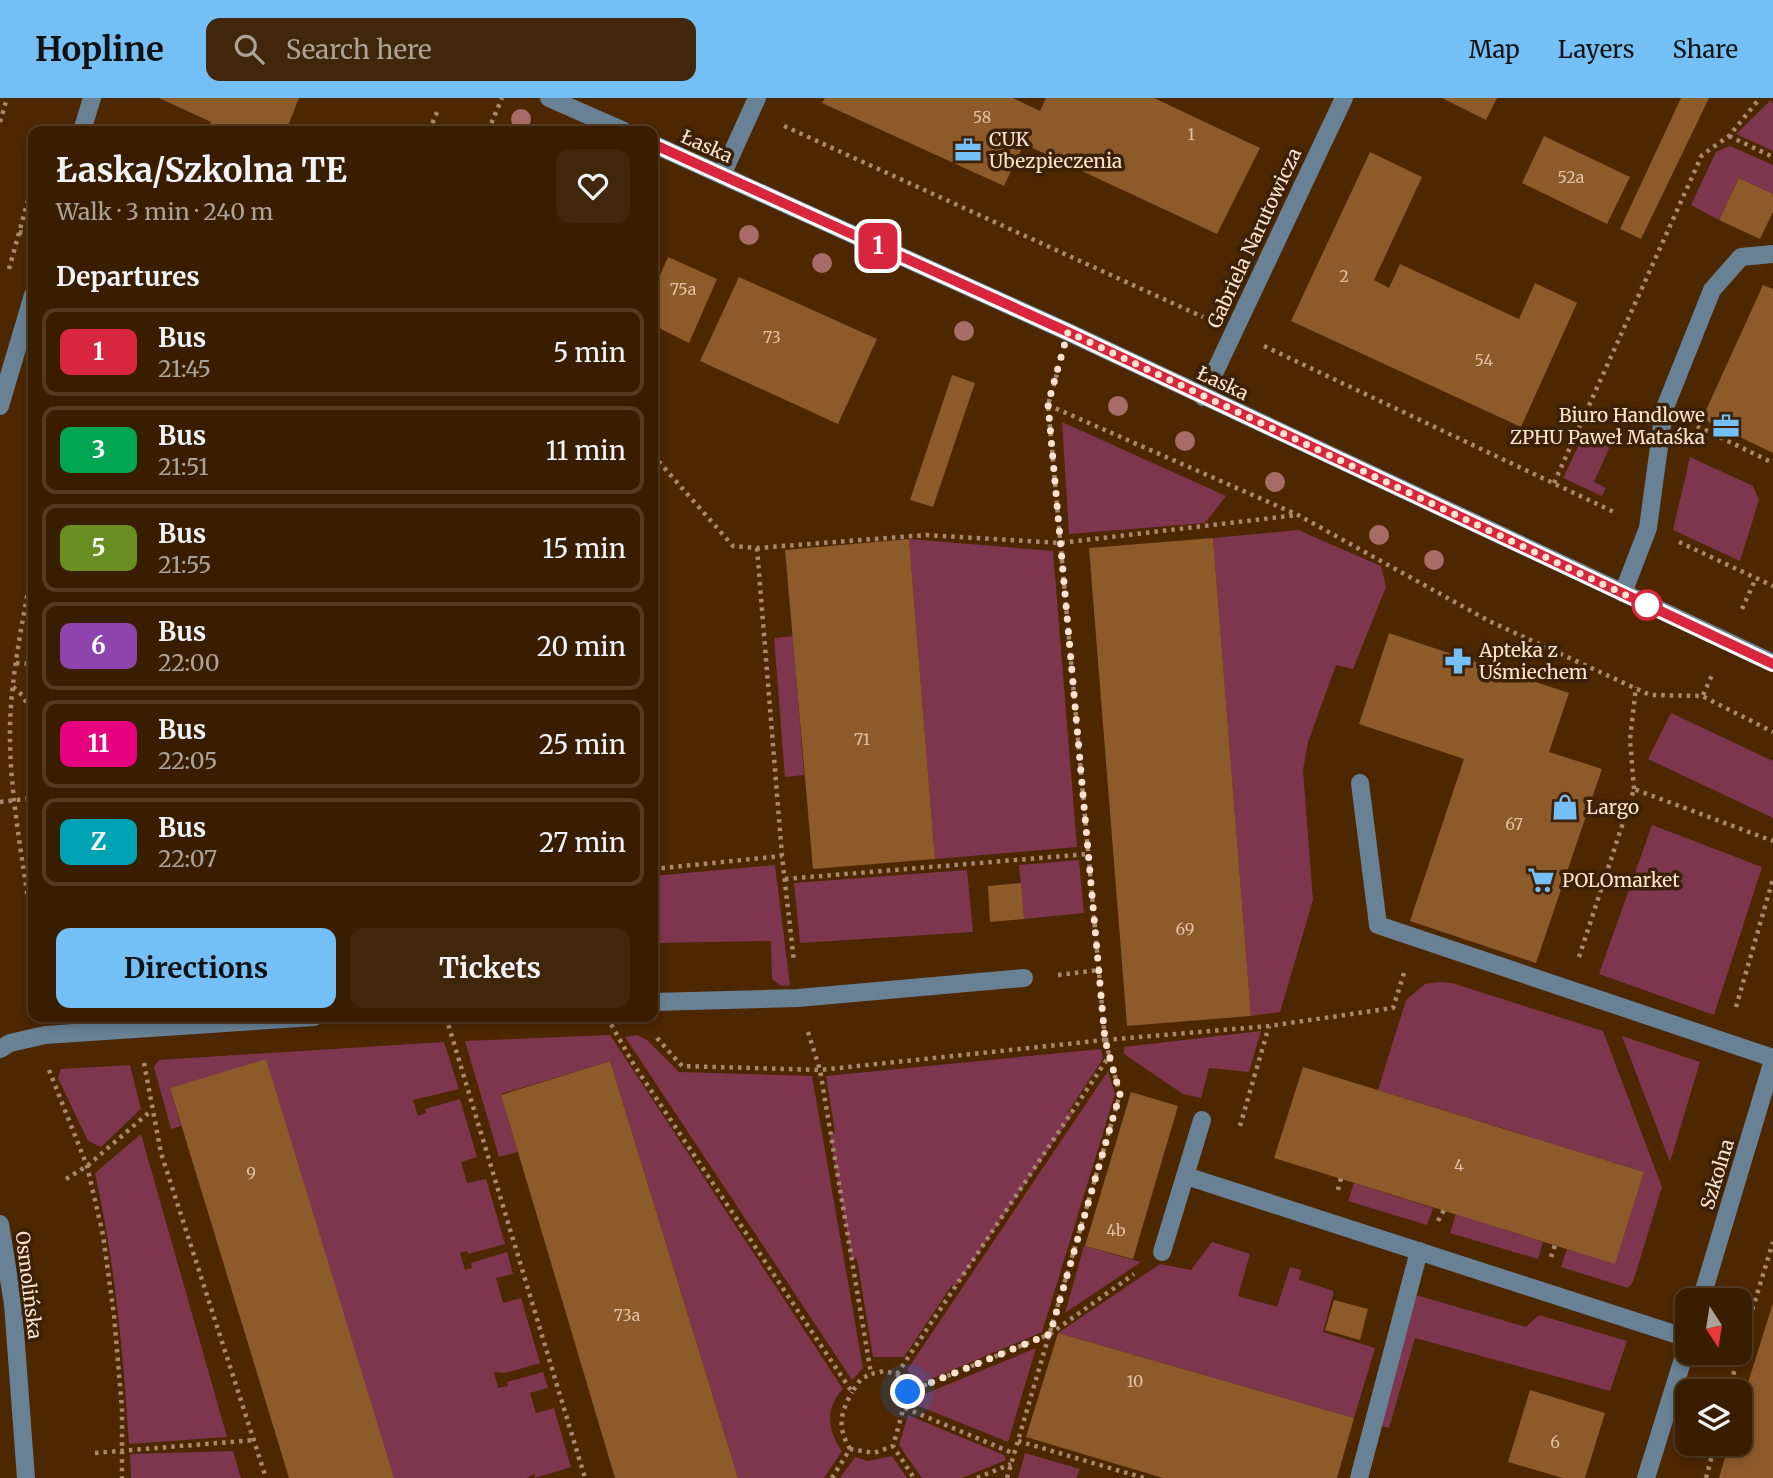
<!DOCTYPE html>
<meta charset="utf-8">
<style>
body{margin:0;font-family:Merriweather,serif;background:#40260a;color:#f1f3f6;height:100vh;display:flex;flex-direction:column;font-size:26px;white-space:nowrap}
*{box-sizing:border-box;margin:0}
p{font-size:23px;color:#aba299}
.icon{flex:none;width:38px;height:38px;fill:none;stroke:currentColor;stroke-width:2;stroke-linecap:round;stroke-linejoin:round}
.map{position:relative;flex:1;overflow:hidden}
.details{position:absolute;left:28px;top:28px;width:630px;height:896px;display:flex;flex-direction:column;background:#391d00;border-radius:14px;box-shadow:0 4px 10px #0003,0 0 0 2px #533b22}
.details>*{flex:none}
.badge{padding:0 14px;border-radius:10px;font-size:24px;line-height:46px}
.needle{width:46px;rotate:168deg}
.tools{position:absolute;left:1675px;top:1190px;display:grid;gap:14px}
.tools a{display:grid;place-items:center;width:77px;height:77px;border-radius:14px;background:#391d00;box-shadow:0 4px 10px #0003,0 0 0 2px #533b22;font-size:35px}
.you{position:absolute;width:35px;height:35px;margin:-18px;border:5px solid #fff;border-radius:50%;background:#1a73e8;box-shadow:0 0 0 10px #1a73e833}
.map>.badge{position:absolute;translate:-50% -50%;box-shadow:0 0 0 4px #fff}
h2{padding:0 28px;font-size:26px;line-height:63px}
.round{display:grid;place-items:center;flex:none;width:74px;height:74px;border-radius:14px;background:#40260a}
.head{display:flex;align-items:center;justify-content:space-between;height:119px;padding:0 28px}
h1{font-size:33px;font-weight:700;line-height:52px}
.button{display:flex;gap:14px;margin-top:auto;padding:14px 28px}
.button a{flex:1;height:80px;border-radius:14px;background:#74c0f6;color:#111;font-size:28px;font-weight:700;line-height:80px;text-align:center}
.button a+a{background:#40260a;color:#f1f3f6}
ul{padding:0;list-style:none}
li{display:flex;align-items:center;gap:21px;height:88px;margin:0 14px 10px;padding:0 14px;border:4px solid #533b22;border-radius:14px}
li div{flex:1}
li b{display:block;font-size:26px}
li em{font-style:normal}
li .badge{min-width:77px;font-weight:700;text-align:center}
header{display:flex;align-items:center;gap:42px;box-sizing:border-box;height:98px;padding:0 35px;background:#74c0f6;color:#111}
header strong{font-size:33px}
nav{display:flex;gap:38px;margin-inline-start:auto;font-size:24px}
.search{width:490px;height:63px;background:#40260a;display:flex;align-items:center;gap:18px;box-sizing:border-box;padding:0 24px;border-radius:14px;color:#aba299;font-size:26px}
.map>svg:first-child{display:block}
.green{fill:#7e364e}
.building{fill:#8d5a2a}
.lines{fill:none;stroke-linecap:round;stroke-linejoin:round}
.path{stroke:#a8896d;stroke-width:4.5;stroke-dasharray:3.5 5;stroke-linecap:butt}
.minor{stroke:#688195;stroke-width:18}
.tree{fill:#a76c67}
.line-casing{stroke:#fff;stroke-width:16}
.line{stroke:#d7263d;stroke-width:10}
.walk{stroke:#fbe3d0;stroke-width:7;stroke-dasharray:0 12.6}
.stop-dot{fill:#fff;stroke:#d7263d;stroke-width:3.5}
.labels{text-anchor:middle;dominant-baseline:central;stroke-width:7;stroke-linejoin:round;paint-order:stroke}
.number-label{font-size:16px;fill:#e0c1a6}
.poi-label{font-size:19px;fill:#fbe3d0;stroke:#3b2107;text-anchor:start}
.street-label{font-size:19px;fill:#fbe3d0;stroke:#3b2107}
</style>
<header>
<strong>Hopline</strong>
<div class="search"><svg class="icon" aria-label="search" viewBox="0 0 24 24"><circle cx="10" cy="10" r="6"/><path d="M15 15l6 6"/></svg>Search here</div>
<nav><a>Map</a><a>Layers</a><a>Share</a></nav>
</header>
<div class="map">
<svg width="1773" height="1380" viewBox="0 0 1773 1380">
<rect width="100%" height="100%" fill="#4c2700"/>
<!-- green -->
<g class="green">
<polygon points="1771,2 1773,6 1773,53 1736,36"/>
<polygon points="1730,48 1773,67 1773,96 1739,80 1719,122 1691,107 1716,54"/>
<polygon points="1062,324 1226,398 1205,425 1069,436"/>
<polygon points="1584,336 1610,348 1594,384 1606,390 1602,398 1563,380"/>
<polygon points="1690,359 1753,388 1759,402 1740,463 1673,432"/>
<polygon points="1298,432 1381,468 1386,489 1353,571 1336,567 1308,644 1303,672 1313,802 1280,914 1251,918 1213,440"/>
<polygon points="909,441 1053,453 1077,749 935,761"/>
<polygon points="793,538 804,677 785,679 774,540"/>
<polygon points="1671,615 1773,663 1773,720 1648,661"/>
<polygon points="1652,727 1762,769 1714,917 1599,876"/>
<polygon points="1079,762 1084,815 1024,821 1019,767"/>
<polygon points="775,767 790,887 781,888 772,881 771,843 653,845 653,778"/>
<polygon points="967,772 973,834 800,845 794,785"/>
<polygon points="1439,884 1452,885 1603,933 1662,1089 1633,1184 1628,1190 1561,1169 1567,1151 1615,1165 1644,1074 1378,992 1406,902 1425,886"/>
<polygon points="1261,933 1249,974 1209,970 1201,1000 1183,996 1124,956 1124,949"/>
<path d="M610,937l233,354c-18,19 -16,41 -1,62l-18,27h-86l-128,-417 -109,33 17,58 -19,5 -34,-116z"/>
<polygon points="637,937 647,942 679,974 812,978 863,1270 852,1282 625,939"/>
<polygon points="1622,938 1700,964 1670,1064"/>
<polygon points="444,944 459,991 413,1002 418,1018 426,1015 425,1011 460,1001 477,1059 461,1064 467,1085 486,1081 505,1146 468,1156 467,1153 460,1155 465,1172 472,1170 471,1165 507,1154 513,1176 496,1180 503,1205 521,1200 540,1265 505,1275 494,1274 498,1290 508,1288 507,1284 543,1274 548,1290 530,1295 536,1315 554,1310 571,1369 535,1380 534,1376 527,1380 394,1380 170,990 181,1028 171,1031 154,969 159,962"/>
<polygon points="1101,951 1103,961 1068,1014 1074,1014 957,1187 952,1187 904,1259 873,1259 857,1161 851,1159 830,1036 835,1035 826,978"/>
<polygon points="130,967 141,1011 101,1049 88,1043 58,980 61,971"/>
<polygon points="1108,973 1115,996 1042,1234 917,1287 907,1272"/>
<path d="M141,1036l86,303 -98,7c-6,-92 -14,-181 -34,-271z"/>
<polygon points="1354,1085 1433,1110 1427,1127 1348,1103"/>
<polygon points="1456,1116 1543,1144 1538,1161 1450,1135"/>
<polygon points="1212,1144 1250,1156 1238,1198 1277,1209 1290,1169 1301,1172 1299,1182 1334,1193 1323,1234 1375,1250 1354,1320 1058,1235 1160,1166 1191,1172"/>
<polygon points="1084,1148 1141,1164 1065,1215"/>
<polygon points="1416,1197 1526,1229 1539,1217 1627,1243 1610,1293 1415,1240 1389,1330 1378,1327"/>
<polygon points="1036,1250 1008,1344 914,1306 915,1300"/>
<polygon points="908,1317 1004,1357 1006,1362 962,1380 922,1380 899,1347"/>
<polygon points="233,1353 241,1380 131,1380 130,1356"/>
<polygon points="1025,1355 1080,1371 1076,1380 1018,1380"/>
<polygon points="892,1358 907,1380 840,1380 855,1359 868,1363"/>
</g>
<!-- building -->
<g class="building">
<polygon points="159,0 299,0 286,33 221,33 210,28 211,24"/>
<polygon points="825,0 1013,0 1040,13 1046,0 1154,0 1260,50 1217,136 1024,46 1004,88 822,5"/>
<polygon points="1442,0 1497,0 1486,22"/>
<polygon points="1681,0 1709,0 1641,141 1620,131"/>
<polygon points="1544,38 1630,79 1607,126 1522,85"/>
<polygon points="1370,54 1422,79 1374,182 1389,190 1400,166 1519,221 1535,185 1577,205 1521,329 1291,223"/>
<polygon points="1739,80 1773,96 1773,114 1760,141 1719,122"/>
<polygon points="668,159 717,181 689,245 653,227 653,193"/>
<polygon points="739,179 877,241 838,326 700,263"/>
<polygon points="1763,187 1773,191 1773,355 1702,321"/>
<polygon points="952,277 975,285 933,409 910,402"/>
<polygon points="1213,440 1251,918 1127,928 1089,450"/>
<polygon points="909,441 935,761 813,771 785,452"/>
<polygon points="1389,535 1569,595 1549,654 1602,671 1536,865 1410,823 1464,661 1359,626"/>
<polygon points="1021,785 1024,821 990,824 988,788"/>
<polygon points="266,961 394,1380 289,1380 170,990"/>
<polygon points="610,963 738,1380 615,1380 501,997"/>
<polygon points="1303,969 1644,1074 1615,1166 1274,1060"/>
<polygon points="1131,994 1178,1008 1133,1161 1085,1148"/>
<polygon points="1334,1202 1368,1211 1360,1242 1325,1232"/>
<polygon points="1773,1205 1773,1380 1719,1380 1729,1346 1740,1346 1740,1310"/>
<polygon points="1058,1235 1354,1320 1337,1380 1163,1380 1026,1339"/>
<polygon points="1530,1292 1605,1315 1585,1380 1563,1380 1508,1364"/>
</g>
<g class="lines">
<!-- path -->
<g class="path">
<polyline points="0,24 7,0"/>
<polyline points="784,28 1203,219"/>
<polyline points="429,33 438,12"/>
<polyline points="488,33 502,0"/>
<polyline points="1729,38 1773,59"/>
<polyline points="19,134 33,137"/>
<polyline points="9,171 33,84"/>
<polyline points="1264,248 1614,414"/>
<polyline points="1048,307 1298,417 1489,523 1650,597 1702,598 1773,634"/>
<polyline points="1697,328 1773,365"/>
<polyline points="653,357 733,448 757,450 926,437 1060,445 1297,417"/>
<polyline points="1554,385 1702,57 1729,38 1760,0"/>
<polyline points="1679,444 1773,488"/>
<polyline points="757,450 782,758 794,864"/>
<path d="M33,464c-9,55 -22,110 -23,166 -1,69 15,140 23,209"/>
<polyline points="1742,511 1756,480"/>
<polyline points="16,565 33,566"/>
<polyline points="13,589 23,598 33,618"/>
<polyline points="1703,597 1712,577"/>
<polyline points="1634,691 1630,641 1636,589"/>
<polyline points="0,704 33,700"/>
<polyline points="653,771 782,758"/>
<polyline points="785,781 1088,756"/>
<polyline points="32,812 33,799"/>
<polyline points="1579,859 1634,691 1773,743"/>
<polyline points="1058,877 1099,872"/>
<polyline points="1736,909 1773,781"/>
<polyline points="446,919 585,1380"/>
<polyline points="607,919 634,967 852,1294 861,1281 871,1276"/>
<polyline points="808,934 820,972 871,1276 884,1273 897,1276 908,1294 893,1348 914,1380"/>
<polyline points="657,940 682,968 820,972 1105,942"/>
<polyline points="1105,942 1269,928 1393,910 1405,872"/>
<polyline points="144,965 161,1055 266,1380"/>
<polyline points="49,972 87,1068 103,1137 114,1217 122,1311 122,1380"/>
<polyline points="1240,1028 1269,928"/>
<polyline points="66,1081 87,1068 152,1012"/>
<polyline points="1338,1092 1341,1080"/>
<polyline points="1438,1123 1444,1112"/>
<polyline points="1551,1159 1555,1147"/>
<polyline points="1740,1252 1773,1144"/>
<polyline points="897,1276 1110,957"/>
<polyline points="1729,1293 1739,1255"/>
<polyline points="908,1294 1050,1236 1134,1176"/>
<polyline points="905,1310 1015,1356"/>
<polyline points="1018,1343 1144,1380"/>
<path d="M850,1351c-13,-23 -10,-34 2,-57"/>
<polyline points="95,1355 255,1342"/>
<polyline points="832,1380 850,1351 874,1355 893,1348"/>
<polyline points="977,1380 1011,1366"/>
<polyline points="1007,1380 1120,996 1105,942 1048,307 1059,269"/>
<polyline points="1706,1380 1715,1346"/>
</g>
<!-- minor -->
<g class="minor">
<polyline points="549,0 624,33"/>
<polyline points="82,33 92,0"/>
<polyline points="653,46 1068,234 1773,565"/>
<polyline points="722,77 757,0"/>
<polyline points="1203,299 1344,0"/>
<polyline points="0,308 33,197"/>
<polyline points="1623,495 1648,430 1664,312 1712,192 1741,159 1773,156"/>
<polyline points="1360,685 1378,827 1773,960"/>
<polyline points="653,904 798,900 1024,880"/>
<polyline points="0,951 10,945 45,937 314,919"/>
<polyline points="1186,1078 1687,1240"/>
<polyline points="0,1126 13,1206 26,1380"/>
<polyline points="1162,1154 1202,1022"/>
<polyline points="1701,1202 1773,962"/>
<polyline points="1359,1380 1419,1153"/>
<polyline points="1646,1380 1687,1248"/>
</g>
</g>
<!-- trees -->
<g class="tree">
<circle cx="521" cy="21" r="10"/>
<circle cx="749" cy="137" r="10"/>
<circle cx="822" cy="165" r="10"/>
<circle cx="964" cy="233" r="10"/>
<circle cx="1118" cy="308" r="10"/>
<circle cx="1185" cy="343" r="10"/>
<circle cx="1275" cy="384" r="10"/>
<circle cx="1379" cy="437" r="10"/>
<circle cx="1434" cy="462" r="10"/>
</g>
<g class="lines">
<!-- line casing -->
<g class="line-casing">
<polyline id="line" points="653,46 1068,234 1773,566"/>
</g>
<!-- line -->
<use href="#line" class="line"/>
<!-- walk -->
<polyline class="walk" points="908,1294 1050,1236 1120,996 1105,942 1048,306 1068,234 1647,507"/>
</g>
<!-- icons -->
<defs>
<g id="office-bare" transform="scale(2.1)"><path d="M-6-3h4V-5.5h4V-3h4V5H-6ZM-1-4.5V-3h2v-1.5ZM-6 0V1H6V0Z" fill="#74c0f6" stroke="#3b2107" stroke-width="2.5" paint-order="stroke"/></g>
<g id="pharmacy-bare" transform="scale(2.1)"><path d="M-2-6h4v4h4v4h-4v4h-4v-4h-4v-4h4Z" fill="#74c0f6" stroke="#3b2107" stroke-width="2.5" paint-order="stroke"/></g>
<g id="shop-bare" transform="scale(2.1)"><path d="M-5-2.5h2.3a2.7 3.5 0 0 1 5.4 0H5L5.5 6h-11ZM-1.5-2.5h3a1.5 2.3 0 0 0-3 0Z" fill="#74c0f6" stroke="#3b2107" stroke-width="2.5" paint-order="stroke"/></g>
<g id="supermarket-bare" transform="scale(2.1)"><path d="M-6-5.5h2.5l.6 2H6L4.5 2H-2.5L-4.4-4H-6ZM-1.5 3.2a1.3 1.3 0 1 0 .1 0ZM3 3.2a1.3 1.3 0 1 0 .1 0Z" fill="#74c0f6" stroke="#3b2107" stroke-width="2.5" paint-order="stroke"/></g>
</defs>
<g fill-rule="evenodd">
<use href="#office-bare" x="968" y="52"/>
<use href="#office-bare" x="1726" y="328"/>
<use href="#pharmacy-bare" x="1458" y="563"/>
<use href="#shop-bare" x="1565" y="709"/>
<use href="#supermarket-bare" x="1541" y="782"/>
</g>
<!-- markers -->
<circle class="stop-dot" cx="1647" cy="507" r="14"/>
<g class="labels">
<!-- number labels -->
<g class="number-label">
<text x="982" y="19">58</text>
<text x="1191" y="36">1</text>
<text x="1571" y="79">52a</text>
<text x="1344" y="178">2</text>
<text x="683" y="191">75a</text>
<text x="772" y="239">73</text>
<text x="1484" y="262">54</text>
<text x="862" y="641">71</text>
<text x="1514" y="726">67</text>
<text x="1185" y="831">69</text>
<text x="1459" y="1067">4</text>
<text x="251" y="1075">9</text>
<text x="1116" y="1132">4b</text>
<text x="627" y="1217">73a</text>
<text x="1135" y="1283">10</text>
<text x="1555" y="1344">6</text>
</g>
<!-- poi labels -->
<g class="poi-label">
<text x="989" y="41">CUK<tspan x="989" dy="22">Ubezpieczenia</tspan></text>
<text x="1705" y="317" text-anchor="end">Biuro Handlowe<tspan x="1705" dy="22">ZPHU Paweł Mataśka</tspan></text>
<text x="1479" y="552">Apteka z<tspan x="1479" dy="22">Uśmiechem</tspan></text>
<text x="1586" y="709">Largo</text>
<text x="1562" y="782">POLOmarket</text>
</g>
<!-- street labels -->
<g class="street-label">
<text transform="translate(707 48) rotate(24)">Łaska</text>
<text transform="translate(1254 140) rotate(-65)">Gabriela Narutowicza</text>
<text transform="translate(1223 285) rotate(25)">Łaska</text>
<text transform="translate(1717 1076) rotate(-73)">Szkolna</text>
<text transform="translate(29 1187) rotate(83)">Osmolińska</text>
</g>
</g>
</svg>
<div class="tools">
<a><svg class="needle" viewBox="-14 -14 28 28"><path d="M0-13l5 13h-10z" fill="#e53935"/><path d="M0 13l5-13h-10z" fill="#aba299"/></svg></a>
<a><svg class="icon" aria-label="layers" viewBox="0 0 24 24"><path d="M12 4l9 5-9 5-9-5zM3 14l9 5 9-5"/></svg></a>
</div>
<div class="you" style="left:908px;top:1294px"></div>
<b class="badge" style="left:878px;top:148px;background:#d7263d;color:#fff">1</b>
<section class="details">
<div class="head"><div><h1>Łaska/Szkolna TE</h1><p>Walk · 3 min · 240 m</p></div><a class="round"><svg class="icon" aria-label="heart" viewBox="0 0 24 24"><path d="M12 20l-8-8c-3-5 5-10 8-4 3-6 11-1 8 4z"/></svg></a></div>
<h2>Departures</h2>
<ul>
<li><span class="badge" style="background:#d7263d;color:#fff">1</span><div><b>Bus</b><p>21:45</p></div><em>5 min</em></li>
<li><span class="badge" style="background:#00a651;color:#fff">3</span><div><b>Bus</b><p>21:51</p></div><em>11 min</em></li>
<li><span class="badge" style="background:#6b8e23;color:#fff">5</span><div><b>Bus</b><p>21:55</p></div><em>15 min</em></li>
<li><span class="badge" style="background:#8e44ad;color:#fff">6</span><div><b>Bus</b><p>22:00</p></div><em>20 min</em></li>
<li><span class="badge" style="background:#e6007e;color:#fff">11</span><div><b>Bus</b><p>22:05</p></div><em>25 min</em></li>
<li><span class="badge" style="background:#00a3b4;color:#fff">Z</span><div><b>Bus</b><p>22:07</p></div><em>27 min</em></li>
</ul>
<div class="button"><a>Directions</a><a>Tickets</a></div>
</section>
</div>
